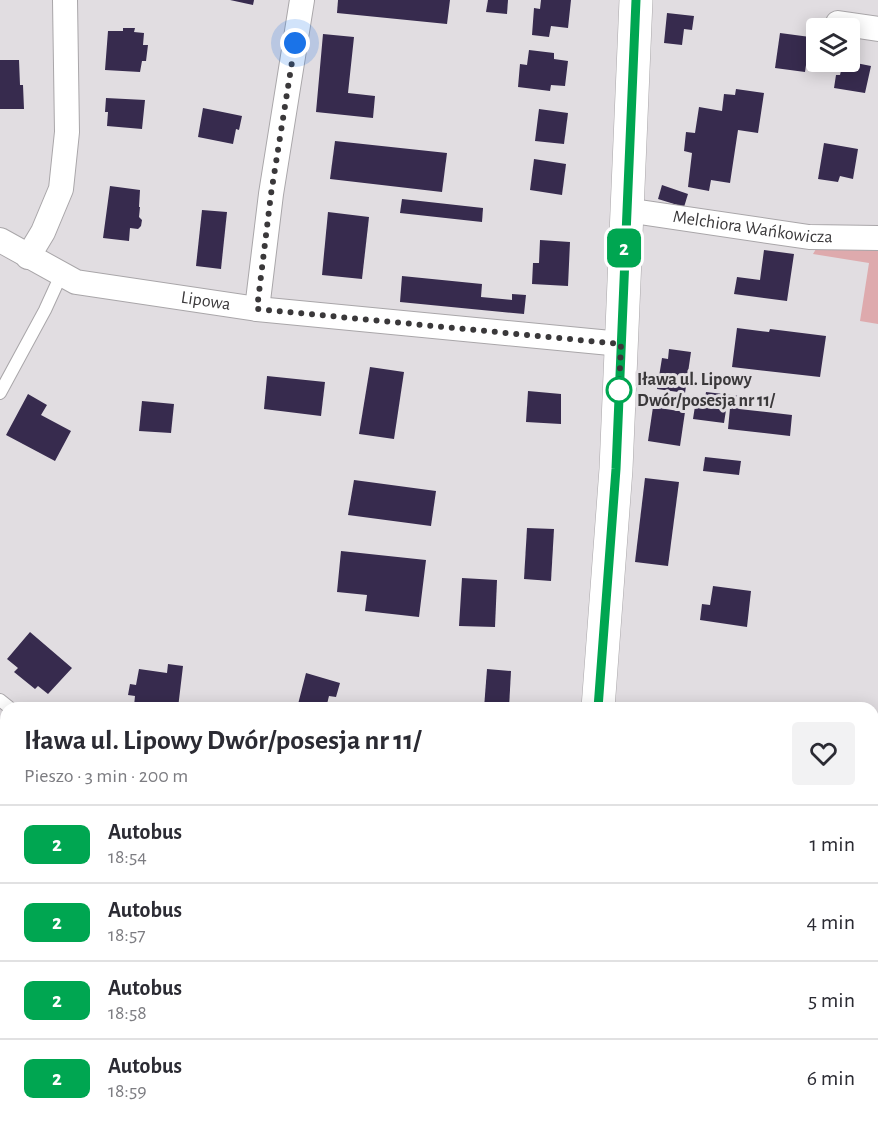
<!DOCTYPE html>
<html lang="pl">
<meta charset="utf-8">
<style>
body{margin:0;font-family:"Alegreya Sans",sans-serif;background:#f2f2f3;color:#2b2b33;height:100vh;display:flex;flex-direction:column;font-size:22px;white-space:nowrap}
*{box-sizing:border-box;margin:0}
p{font-size:20px;color:#7c7c81}
.icon{flex:none;width:33px;height:33px;fill:none;stroke:currentColor;stroke-width:2;stroke-linecap:round;stroke-linejoin:round}
.map{position:relative;flex:1;overflow:hidden}
.panel{position:absolute;left:0px;top:702px;width:879px;height:426px;display:flex;flex-direction:column;background:#fff;border-radius:18px 18px 0 0;box-shadow:0 3px 15px #0003}
.panel>*{flex:none}
.badge{padding:0 12px;border-radius:9px;font-size:21px;line-height:39px}
.fabs{position:absolute;left:806px;top:18px;display:grid;gap:12px}
.fabs a{display:grid;place-items:center;width:54px;height:54px;border-radius:6px;background:#fff;box-shadow:0 3px 15px #0003;font-size:30px}
.you{position:absolute;width:30px;height:30px;margin:-15px;border:4px solid #fff;border-radius:50%;background:#1a73e8;box-shadow:0 0 0 9px #1a73e833}
.map>.badge{position:absolute;translate:-50% -50%;box-shadow:0 0 0 3px #fff}
.round{display:grid;place-items:center;flex:none;width:63px;height:63px;border-radius:6px;background:#f2f2f3}
.head{display:flex;align-items:center;justify-content:space-between;height:102px;padding:0 24px}
h1{font-size:28px;font-weight:600;line-height:45px}
ul{padding:0;list-style:none}
li{display:flex;align-items:center;gap:18px;height:78px;padding:0 24px;border-top:2px solid #e1e1e2}
li div{flex:1}
li b{display:block;font-size:22px}
li em{font-style:normal}
li .badge{min-width:66px;font-weight:700;text-align:center}
.map>svg:first-child{display:block}
.green{fill:#deaaad}
.water{fill:#b4c0eb}
.building{fill:#372b4e}
.lines{fill:none;stroke-linecap:round;stroke-linejoin:round}
.lane-casing{stroke:#a9a6a9;stroke-width:14}
.street-casing{stroke:#a9a6a9;stroke-width:26}
.secondary-casing{stroke:#a9a6a9;stroke-width:34}
.lane{stroke:#fff;stroke-width:12}
.street{stroke:#fff;stroke-width:24}
.secondary{stroke:#fff;stroke-width:33}
.line-casing{stroke:#fff;stroke-width:14}
.line{stroke:#00a651;stroke-width:9}
.walk{stroke:#3a383a;stroke-width:6;stroke-dasharray:0 10.8}
.stop-dot{fill:#fff;stroke:#00a651;stroke-width:3}
.labels{text-anchor:middle;dominant-baseline:central;stroke-width:6;stroke-linejoin:round;paint-order:stroke}
.street-label{font-size:18px;fill:#3a383a;stroke:#e1dde1}
.stop-label{font-size:18px;font-weight:bold;fill:#3a383a;stroke:#e1dde1;text-anchor:start}
</style>
<div class="map">
<svg width="878" height="1128" viewBox="0 0 878 1128">
<rect width="100%" height="100%" fill="#e1dde1"/>
<!-- green -->
<polygon class="green" points="816,249 878,249 878,324 860,321 869,263 813,254"/>
<!-- water -->
<g class="water">
<polygon points="6,1118 6,1122 143,1122 147,1128 0,1128 0,1123"/>
<polygon points="151,1122 274,1122 276,1128 153,1128"/>
</g>
<!-- building -->
<g class="building">
<polygon points="230,0 254,0 253,5"/>
<polygon points="338,0 450,0 447,24 337,13"/>
<polygon points="488,0 508,0 507,14 486,12"/>
<polygon points="541,0 571,0 568,28 551,26 549,37 532,35 534,8 540,9"/>
<polygon points="667,13 694,16 692,30 684,29 682,45 664,43"/>
<polygon points="123,28 135,28 134,32 144,33 143,45 148,45 146,61 142,61 140,72 105,70 108,31 123,31"/>
<polygon points="780,33 810,37 805,72 775,68"/>
<polygon points="323,34 354,37 348,93 375,96 373,118 316,112"/>
<polygon points="529,50 554,53 554,59 568,61 565,86 551,85 550,91 518,87 520,64 527,65"/>
<polygon points="849,58 857,59 856,63 871,66 865,93 834,88 836,75 840,75 843,62 849,62"/>
<polygon points="0,60 19,60 20,85 23,85 24,109 0,109"/>
<polygon points="736,89 764,93 758,133 738,130 730,183 711,180 709,191 688,187 692,153 684,151 686,132 695,133 699,107 722,111 724,94 735,95"/>
<polygon points="106,98 145,100 142,129 107,126 108,112 105,112"/>
<polygon points="203,108 242,116 239,130 236,129 233,144 198,137"/>
<polygon points="539,109 568,113 564,144 535,141"/>
<polygon points="335,141 447,153 442,192 330,179"/>
<polygon points="824,143 858,149 853,179 840,176 838,182 818,179"/>
<polygon points="534,159 566,164 562,195 530,190"/>
<polygon points="662,185 688,194 684,207 658,199"/>
<polygon points="110,186 140,190 139,207 140,207 139,217 142,220 141,226 138,229 130,228 129,241 103,238"/>
<polygon points="402,199 483,208 482,222 400,213"/>
<polygon points="202,210 227,212 221,269 196,266"/>
<polygon points="328,212 369,217 362,279 322,275"/>
<polygon points="540,240 570,242 568,286 532,284 533,263 539,263"/>
<polygon points="764,250 794,254 787,301 734,294 737,277 760,280"/>
<polygon points="402,276 482,284 481,297 512,300 512,294 526,295 524,314 400,302"/>
<polygon points="737,328 769,332 770,329 826,336 820,377 732,367"/>
<polygon points="669,349 691,352 685,393 657,389 662,358 668,359"/>
<polygon points="370,367 404,372 394,439 359,434"/>
<polygon points="267,376 325,382 321,416 264,409"/>
<polygon points="528,391 561,394 561,424 526,422"/>
<polygon points="706,392 740,396 739,409 792,415 790,436 728,429 730,408 704,405"/>
<polygon points="28,394 47,405 41,415 71,431 55,461 6,435"/>
<polygon points="142,401 174,404 171,433 139,431"/>
<polygon points="695,406 726,410 724,423 693,419"/>
<polygon points="653,407 685,412 680,446 648,441"/>
<polygon points="705,457 741,461 739,475 703,471"/>
<polygon points="645,478 679,482 668,566 635,562"/>
<polygon points="354,480 436,491 431,526 348,515"/>
<polygon points="527,528 554,529 551,581 524,579"/>
<polygon points="341,551 426,560 419,617 365,611 367,595 337,592"/>
<polygon points="462,578 497,580 495,627 459,626"/>
<polygon points="713,586 751,591 747,627 700,620 702,604 710,605"/>
<polygon points="30,632 72,668 48,694 38,686 35,689 14,672 18,668 7,659"/>
<polygon points="168,664 183,666 178,708 134,706 135,696 128,695 130,684 136,685 139,669 167,673"/>
<polygon points="487,669 511,671 509,708 484,708"/>
<polygon points="306,673 340,683 336,697 329,696 326,708 297,708"/>
<polygon points="0,980 6,981 6,1017 0,1016"/>
</g>
<g class="lines">
<!-- lane casing -->
<g class="lane-casing">
<g id="lane">
<polyline points="0,393 45,310 61,275"/>
<polyline points="0,700 10,708"/>
<polyline points="0,891 6,879"/>
<polyline points="0,941 6,942"/>
</g>
</g>
<!-- street casing -->
<g class="street-casing">
<g id="street">
<polyline points="838,23 878,29"/>
<path id="s1" d="M626,210l183,27 69,1"/>
<path id="s2" d="M0,240l76,42 181,27 364,35"/>
<polyline points="28,257 43,232 61,189 67,132 65,0"/>
<polyline points="257,309 271,194 302,0"/>
</g>
</g>
<!-- secondary casing -->
<g class="secondary-casing">
<g id="secondary">
<polyline points="598,708 616,469 636,0"/>
<polyline points="522,1128 524,1122"/>
</g>
</g>
<!-- lane -->
<use href="#lane" class="lane"/>
<!-- street -->
<use href="#street" class="street"/>
<!-- secondary -->
<use href="#secondary" class="secondary"/>
</g>
<g class="lines">
<!-- line casing -->
<g class="line-casing">
<polyline id="line" points="598,708 616,469 636,0"/>
</g>
<!-- line -->
<use href="#line" class="line"/>
<!-- walk -->
<polyline class="walk" points="295,43 271,194 257,309 621,344 619,390"/>
</g>
<!-- markers -->
<circle class="stop-dot" cx="619" cy="390" r="12"/>
<g class="labels">
<!-- street labels -->
<g class="street-label">
<text stroke="none"><textPath href="#s1" startOffset="128">Melchiora Wańkowicza</textPath></text>
<text stroke="none"><textPath href="#s2" startOffset="218">Lipowa</textPath></text>
</g>
<!-- stop labels -->
<g class="stop-label">
<text x="637" y="380">Iława ul. Lipowy<tspan x="637" dy="21">Dwór/posesja nr 11/</tspan></text>
</g>
</g>
</svg>
<div class="fabs">
<a><svg class="icon" aria-label="layers" viewBox="0 0 24 24"><path d="M12 4l9 5-9 5-9-5zM3 14l9 5 9-5"/></svg></a>
</div>
<div class="you" style="left:295px;top:43px"></div>
<b class="badge" style="left:624px;top:248px;background:#00a651;color:#fff">2</b>
<section class="panel">
<div class="head"><div><h1>Iława ul. Lipowy Dwór/posesja nr 11/</h1><p>Pieszo · 3 min · 200 m</p></div><a class="round"><svg class="icon" aria-label="heart" viewBox="0 0 24 24"><path d="M12 20l-8-8c-3-5 5-10 8-4 3-6 11-1 8 4z"/></svg></a></div>
<ul>
<li><span class="badge" style="background:#00a651;color:#fff">2</span><div><b>Autobus</b><p>18:54</p></div><em>1 min</em></li>
<li><span class="badge" style="background:#00a651;color:#fff">2</span><div><b>Autobus</b><p>18:57</p></div><em>4 min</em></li>
<li><span class="badge" style="background:#00a651;color:#fff">2</span><div><b>Autobus</b><p>18:58</p></div><em>5 min</em></li>
<li><span class="badge" style="background:#00a651;color:#fff">2</span><div><b>Autobus</b><p>18:59</p></div><em>6 min</em></li>
</ul>
</section>
</div>
